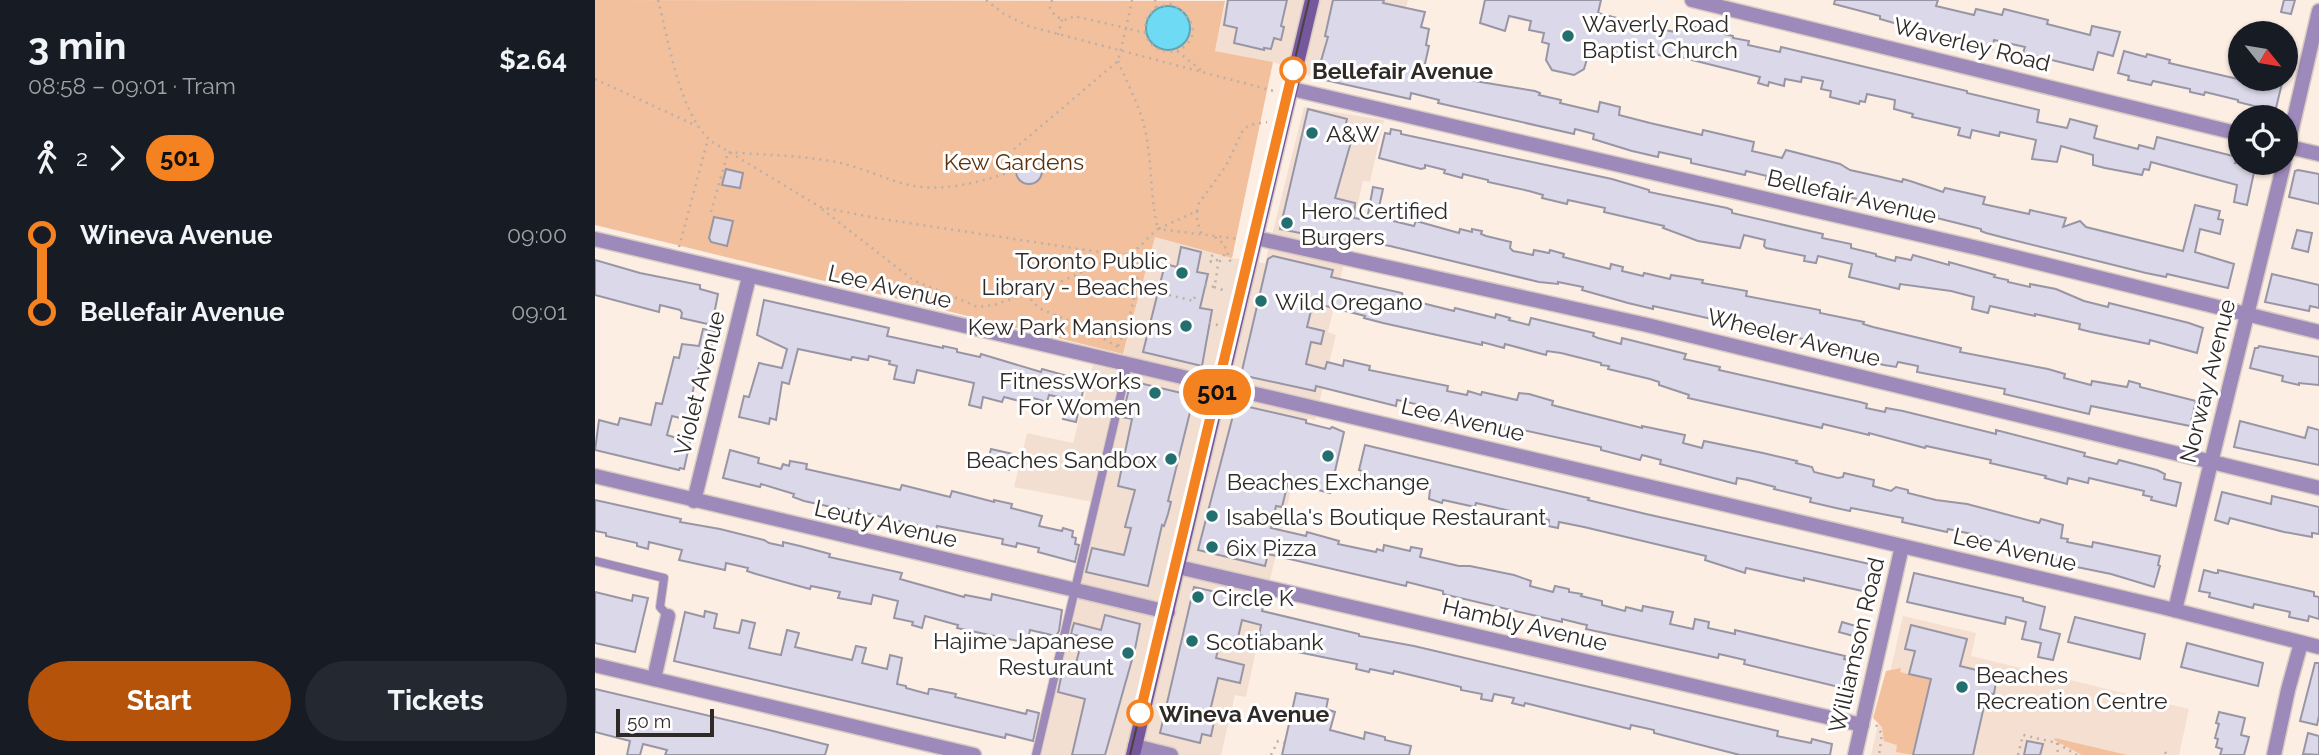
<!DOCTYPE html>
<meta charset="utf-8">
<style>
body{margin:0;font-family:Raleway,sans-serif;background:#242831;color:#f1f3f6;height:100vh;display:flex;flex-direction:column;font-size:26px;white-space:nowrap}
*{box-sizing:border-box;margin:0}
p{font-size:23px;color:#9ea1a6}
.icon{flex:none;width:38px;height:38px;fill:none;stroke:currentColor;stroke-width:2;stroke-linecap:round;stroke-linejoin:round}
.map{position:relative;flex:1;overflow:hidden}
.sheet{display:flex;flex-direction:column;background:#171b24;width:595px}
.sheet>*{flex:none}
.badge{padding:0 14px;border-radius:23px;font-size:24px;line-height:46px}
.needle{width:46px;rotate:120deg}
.tools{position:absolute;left:1633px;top:21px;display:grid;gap:14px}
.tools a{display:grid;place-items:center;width:70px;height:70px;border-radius:50%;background:#171b24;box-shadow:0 2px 5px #0004;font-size:35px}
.scale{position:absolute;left:21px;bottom:18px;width:98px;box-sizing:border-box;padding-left:7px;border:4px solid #302a27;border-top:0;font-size:19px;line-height:24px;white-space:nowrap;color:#302a27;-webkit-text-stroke:5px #fff;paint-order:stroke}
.map>.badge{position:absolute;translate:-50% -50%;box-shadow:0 0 0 4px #fff}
.legs{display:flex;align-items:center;gap:10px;height:77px;padding:0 28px;font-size:23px}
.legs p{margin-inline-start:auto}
.headline{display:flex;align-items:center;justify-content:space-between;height:119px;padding:0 28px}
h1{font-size:38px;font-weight:700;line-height:52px}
.button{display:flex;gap:14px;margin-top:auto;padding:14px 28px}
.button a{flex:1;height:80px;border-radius:42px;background:#b45309;color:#fff;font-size:28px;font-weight:700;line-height:80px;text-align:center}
.button a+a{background:#242831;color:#f1f3f6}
ul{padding:0 28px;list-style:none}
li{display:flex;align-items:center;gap:24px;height:77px;font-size:26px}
li i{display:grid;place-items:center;width:10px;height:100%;margin:0 9px;background:currentColor}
li i::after{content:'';width:18px;height:18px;margin:-9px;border:5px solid;border-radius:50%;background:#171b24}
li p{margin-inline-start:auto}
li:first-child i{background:linear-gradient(#0000 50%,currentColor 0)}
li:last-child i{background:linear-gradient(currentColor 50%,#0000 0)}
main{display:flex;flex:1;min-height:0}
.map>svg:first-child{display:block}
.commercial{fill:#f3dfd1}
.built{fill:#f5dfd0}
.green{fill:#f2c09d}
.water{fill:#6fdaf3;stroke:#5ca5b6;stroke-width:2}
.building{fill:#dbd9e9;stroke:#9896a5;stroke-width:2}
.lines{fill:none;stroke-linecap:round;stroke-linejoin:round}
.lane-casing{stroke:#d8cbc2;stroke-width:10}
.street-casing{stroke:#d8cbc2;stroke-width:17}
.secondary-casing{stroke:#d8cbc2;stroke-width:17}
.path{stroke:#bcb0a8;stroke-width:2.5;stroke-dasharray:2 5;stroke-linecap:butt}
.lane{stroke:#9d89ba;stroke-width:8}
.street{stroke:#9d89ba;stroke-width:14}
.secondary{stroke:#76569c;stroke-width:14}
.tram{stroke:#49423e;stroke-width:2}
.line-1-casing{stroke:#fff;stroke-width:16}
.line-1{stroke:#f58220;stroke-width:10}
.poi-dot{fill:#236e6e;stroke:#fff;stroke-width:2.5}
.stop-1-dot{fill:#fff;stroke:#f58220;stroke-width:3.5}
.labels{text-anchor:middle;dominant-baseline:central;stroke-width:6;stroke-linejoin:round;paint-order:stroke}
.poi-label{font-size:23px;fill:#302a27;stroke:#fff;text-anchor:start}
.street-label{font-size:23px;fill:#302a27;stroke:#fff}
.stop-label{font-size:23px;font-weight:bold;fill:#302a27;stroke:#fff;text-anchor:start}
.park-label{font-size:23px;fill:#5d300a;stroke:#fff}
</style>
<main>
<section class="sheet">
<div class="headline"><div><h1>3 min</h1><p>08:58 – 09:01 · Tram</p></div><b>$2.64</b></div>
<div class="legs"><svg class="icon" aria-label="walk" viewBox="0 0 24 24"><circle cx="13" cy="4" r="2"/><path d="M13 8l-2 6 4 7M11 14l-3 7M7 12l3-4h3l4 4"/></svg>2<svg class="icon" aria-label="forward" viewBox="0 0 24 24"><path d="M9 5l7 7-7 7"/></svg><b class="badge" style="background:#f58220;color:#111">501</b></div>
<ul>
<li><i style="color:#f58220"></i><b>Wineva Avenue</b><p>09:00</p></li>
<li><i style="color:#f58220"></i><b>Bellefair Avenue</b><p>09:01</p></li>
</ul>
<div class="button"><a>Start</a><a>Tickets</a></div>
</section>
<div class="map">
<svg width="1724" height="755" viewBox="0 0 1724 755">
<rect width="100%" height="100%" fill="#fdeee4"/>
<!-- commercial -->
<g class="commercial">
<polygon points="631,0 813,0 811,8 830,12 826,26 834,29 831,44 755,86 721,78 678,62 620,51"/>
<polygon points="709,107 789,120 775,182 768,181 733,332 741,335 720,420 713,418 662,635 664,636 651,697 640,695 626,755 440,755 498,502 419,487 432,433 478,443 498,365 524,371 560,236 637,258 670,263"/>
</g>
<!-- built -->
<polygon class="built" points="1308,616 1381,633 1376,656 1594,709 1584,755 1276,755"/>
<!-- green -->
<g class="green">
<polygon points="0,0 630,1 620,51 678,62 637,258 560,237 528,354 0,225"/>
<polygon points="1306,668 1305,672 1338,680 1318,755 1301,752 1302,745 1289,741 1287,727 1278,718 1291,671"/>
<polygon points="1460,738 1532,755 1487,755 1459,740"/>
</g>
<!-- water -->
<circle class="water" cx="573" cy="28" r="22"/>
<!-- building -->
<g class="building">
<polygon points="633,0 692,0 686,26 689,27 686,40 679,38 676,49 669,48 669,50 639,43 642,28 629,25"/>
<polygon points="738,0 789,0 788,3 830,12 826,27 834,29 831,45 834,46 829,68 843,71 844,75 940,91 945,93 944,95 966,100 965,103 1003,112 1005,102 1025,107 1024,115 1055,123 1107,135 1108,130 1159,142 1157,151 1187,158 1191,150 1245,164 1255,170 1282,176 1307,182 1308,179 1315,181 1348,192 1350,188 1390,197 1388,204 1434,214 1435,210 1471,218 1468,227 1485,221 1491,227 1588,251 1600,205 1625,211 1623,219 1628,220 1625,234 1605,229 1600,252 1639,264 1633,288 1572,274 1571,277 1551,273 1414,239 1391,233 1386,231 1386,229 1342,218 1343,216 1248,196 1249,193 1224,187 1224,191 1205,187 1171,179 1172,176 1151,171 1150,175 1096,163 1096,159 1064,152 1063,157 1037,151 998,139 999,134 980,129 979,134 843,103 844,100 816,93 815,99 721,78 733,37 730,36"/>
<polygon points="890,0 1006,0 1003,13 1022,18 1022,20 1080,32 1083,23 1138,36 1138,38 1154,41 1153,45 1185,52 1186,47 1372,91 1372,93 1444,110 1442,122 1472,128 1475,119 1502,126 1499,138 1543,149 1544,145 1559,149 1562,137 1642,157 1640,163 1661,163 1652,205 1639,202 1642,185 1556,162 1554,170 1549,169 1547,175 1510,168 1498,165 1498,155 1466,146 1462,162 1437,159 1441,140 1405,132 1404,136 1377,130 1375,138 1363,135 1365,128 1317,117 1318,114 1299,109 1300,100 1272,94 1270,102 1265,101 1264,104 1235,97 1236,91 1226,89 1228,81 1207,77 1206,82 1190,79 1189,86 1174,82 1173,86 1163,83 1165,77 1085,57 1084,59 1029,48 1027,56 994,52 989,69 979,75 957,70 951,60 954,44 947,42 949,33 934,30 936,21 914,16 910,31 885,23"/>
<polygon points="1240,0 1343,0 1341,6 1379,15 1381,9 1407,15 1409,9 1453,20 1452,24 1495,35 1497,26 1525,32 1518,56 1503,52 1498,70 1428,53 1430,47 1399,40 1397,49 1348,37 1285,19 1285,16 1239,4"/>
<polygon points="1689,0 1700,0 1696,14 1686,12"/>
<polygon points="1529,51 1551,57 1552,54 1575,60 1574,63 1673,86 1675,79 1688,79 1681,108 1672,106 1671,109 1643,102 1643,100 1610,92 1609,95 1595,92 1595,89 1558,81 1556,85 1533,80 1534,76 1523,73"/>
<polygon points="713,109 752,119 749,132 758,135 740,198 760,203 759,218 772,220 778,187 788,189 782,216 786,218 819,226 821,221 864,233 865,229 877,232 877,229 887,231 886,234 891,236 916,242 915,248 918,251 938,255 939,250 954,253 955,250 969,254 968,257 1015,269 1016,264 1028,267 1027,271 1048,276 1049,273 1075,279 1076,275 1108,280 1107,283 1152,291 1151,296 1225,310 1225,313 1269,322 1268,324 1278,327 1366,348 1365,352 1453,369 1470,374 1469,378 1496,385 1497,381 1532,387 1534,381 1545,384 1545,387 1601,401 1595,426 1496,406 1494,414 1409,394 1410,389 1322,372 1323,366 1303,362 1301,367 1289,365 1262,358 1263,355 1207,344 1208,339 1058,306 1058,309 1033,303 987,290 988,287 963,282 963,284 944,282 795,246 751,238 750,242 685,229"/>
<polygon points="796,129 806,131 806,134 1017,179 1054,190 1054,192 1132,208 1137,210 1137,213 1228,234 1227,238 1256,244 1256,248 1281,254 1281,256 1300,261 1301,257 1316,260 1318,255 1354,265 1354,262 1400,275 1399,277 1413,280 1413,282 1435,287 1435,284 1461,289 1489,301 1513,307 1514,303 1594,323 1608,328 1602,353 1555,340 1554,344 1496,332 1484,329 1485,324 1440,314 1440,316 1395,306 1393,313 1377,309 1379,297 1356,291 1305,284 1304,289 1254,277 1257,264 1223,256 1221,263 1209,261 1210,256 1171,248 1169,246 1170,240 1149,235 1145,248 1103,241 1068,228 1069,226 1009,212 1010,208 973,200 972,204 947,198 948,195 934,191 893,182 893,180 868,174 867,178 849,173 850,170 830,165 830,168 826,169 784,158 790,133 795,134"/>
<circle cx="434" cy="171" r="13"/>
<polygon points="131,169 148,173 145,188 127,185"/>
<polygon points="1703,170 1724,174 1724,204 1694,197 1700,171"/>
<polygon points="119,217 138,221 132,246 116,242 114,238"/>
<polygon points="1702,230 1717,233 1713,252 1697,248"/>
<polygon points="586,247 606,252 602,272 613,274 605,308 617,310 607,366 548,352 570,264 582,267"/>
<polygon points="678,256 738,270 736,277 807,293 808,297 827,303 859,311 860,308 900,318 901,314 915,318 914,320 934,325 936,318 999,333 998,336 1003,338 1026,344 1027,338 1091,354 1089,359 1125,367 1124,370 1265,402 1272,404 1271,408 1290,412 1291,408 1308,411 1401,434 1401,430 1490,453 1489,456 1522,464 1524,460 1562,470 1570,474 1569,479 1586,483 1581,506 1556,500 1557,497 1548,495 1549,491 1494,478 1493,483 1473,478 1472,484 1450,478 1451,476 1395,463 1396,460 1331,446 1330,448 1274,433 1274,435 1228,424 1227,428 1093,398 1094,395 1064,385 1064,382 1055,379 1013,369 1014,366 1006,365 1006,363 966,353 952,351 951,355 910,344 909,348 887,342 887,345 788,323 769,318 770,316 727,305 716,311 712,327 729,331 726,344 716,342 711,364 730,369 732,362 748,366 749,360 775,366 774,370 853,386 852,391 872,395 873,391 886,395 887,392 922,400 924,393 934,394 958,401 957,405 980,411 1047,428 1047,426 1090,435 1088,443 1107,448 1109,441 1168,453 1202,461 1201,463 1217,467 1219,472 1243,478 1248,477 1249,473 1279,480 1278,486 1296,491 1301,487 1313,490 1313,493 1341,500 1372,504 1444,523 1446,519 1468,525 1466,538 1473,539 1472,542 1497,547 1498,542 1565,556 1563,565 1565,566 1559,587 1516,574 1462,563 1463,560 1405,545 1405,542 1377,534 1353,529 1352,532 1307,522 1308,518 1256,508 1255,511 1241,508 1215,502 1216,498 1179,489 1180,487 1153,480 1142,478 1141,484 1065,464 1066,460 1047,455 1045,460 1006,450 1006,447 909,426 909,429 891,425 890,428 865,422 864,424 842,420 844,413 822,408 821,404 802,400 801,406 721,386 720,391 646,375 673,259"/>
<polygon points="0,260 45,273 105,285 105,289 123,294 117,325 86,318 87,313 85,310 65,305 64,312 0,295"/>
<polygon points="1677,274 1724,285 1724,308 1715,306 1714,311 1670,302"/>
<polygon points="169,300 294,328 292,336 348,348 348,346 362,349 362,352 385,357 386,354 446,372 447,369 476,377 477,375 491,378 481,422 468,419 473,399 454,395 452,402 438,398 436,404 409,397 407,402 388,397 386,408 374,405 379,383 322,370 319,383 299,379 302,366 294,364 295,361 274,356 273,360 257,357 256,360 203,349 194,384 187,382 181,420 175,418 174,424 144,417 149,396 154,397 164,363 187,368 192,349 162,335"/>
<polygon points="108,329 120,331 113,363 106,361 101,376 94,410 100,411 97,421 77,416 72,435 95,442 89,469 85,468 84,470 0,450 4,420 23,425 25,418 56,425 61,403 67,404 79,357 84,358 87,344 104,346"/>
<polygon points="1664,346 1724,357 1724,385 1704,383 1704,385 1687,381 1688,376 1655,368 1660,348 1663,348"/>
<polygon points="536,381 599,396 573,501 576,502 573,514 569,526 567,525 553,586 491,572 497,548 529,555 536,528 530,527 540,490 523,486 537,419 527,417"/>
<polygon points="641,404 711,420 711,423 735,429 737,427 749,432 735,493 715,488 717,479 694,478 687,507 681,506 676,528 711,536 712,532 744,541 743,544 781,552 782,549 788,551 789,545 815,551 816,547 827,549 825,557 864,566 875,566 919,575 936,581 935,586 958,592 960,586 974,589 974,592 987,594 986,596 1007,601 1007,605 1030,611 1031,607 1047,611 1048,606 1078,612 1075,624 1098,629 1100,619 1114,622 1113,628 1140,634 1140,630 1250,656 1249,659 1254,660 1248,688 1149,664 1150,660 1124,654 1123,658 991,629 992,625 987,624 967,619 967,622 848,594 848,591 812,582 811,586 673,554 670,566 603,550"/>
<polygon points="1645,421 1710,438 1713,427 1724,430 1724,465 1639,447"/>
<polygon points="770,445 989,497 994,498 993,500 1051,514 1279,565 1272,592 1209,578 1209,581 1151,568 1150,573 1110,560 1111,556 989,527 964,522 963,528 953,526 954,520 881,503 880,507 848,500 847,503 834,499 835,490 804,483 781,478 780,481 777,480 776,485 765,482 767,471 764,470"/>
<polygon points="396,449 418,454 414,470 392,465"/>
<polygon points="135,450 164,458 163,463 186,469 188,464 194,466 195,461 212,464 211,469 305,490 307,485 355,497 357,491 399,502 399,500 417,504 416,508 447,516 444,526 467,531 468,528 478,531 477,537 481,538 480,544 484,545 480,562 443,552 444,548 422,543 421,547 407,544 408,539 383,534 342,526 341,530 250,508 250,510 209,501 198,497 199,494 166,484 165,487 128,478"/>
<polygon points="1627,492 1676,504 1677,496 1724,507 1724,534 1717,533 1717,537 1689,532 1635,518 1633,524 1620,520"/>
<polygon points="0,500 86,519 85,522 125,529 169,540 174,543 188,546 188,542 205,546 235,554 234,557 307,573 305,579 369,597 370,595 396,600 397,594 467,610 464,631 461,636 435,630 432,643 362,628 363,625 359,624 330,616 327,628 317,625 318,622 299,618 303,601 278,595 276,604 243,598 245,592 216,586 215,589 200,585 161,574 152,571 153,568 131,563 130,570 84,560 87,550 54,542 53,549 42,546 42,543 11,536 11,533 0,531"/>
<polygon points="1609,570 1620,573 1623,573 1623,570 1719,592 1719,596 1724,597 1724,619 1714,616 1713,621 1694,617 1695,612 1659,604 1658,608 1614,597 1615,593 1604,591"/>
<polygon points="1319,573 1428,598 1428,601 1450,607 1445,629 1465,634 1458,660 1443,657 1446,643 1427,639 1431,622 1411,617 1410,624 1312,602"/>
<polygon points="599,587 669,603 667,611 764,634 764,636 819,646 1183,731 1182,736 1216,743 1217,739 1237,744 1235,755 1145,755 1059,733 1059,730 1036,725 1035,729 930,703 929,706 917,703 919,698 899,694 897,701 886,699 887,694 866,690 866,687 799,671 798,674 775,669 774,672 761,669 762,664 678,647 679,645 667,642 669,636 664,635 666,625 647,620 642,642 626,638 621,658 649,665 645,683 623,678 614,715 620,717 616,736 607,734 605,743 565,733"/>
<polygon points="0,592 37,601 38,595 53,598 40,652 0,643"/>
<polygon points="110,611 122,614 119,628 144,633 147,620 160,623 154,648 176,653 186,655 192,630 204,633 200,647 230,654 257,660 261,646 271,648 267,663 292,669 295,655 307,658 302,684 311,686 311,688 333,694 334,689 337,689 361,694 360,697 431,714 432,710 444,713 438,741 411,734 410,738 79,661 90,612 109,617"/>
<polygon points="510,615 545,624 540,649 510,755 477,755 490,699 463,692 468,668 479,670 488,637 476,634 479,623 506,630"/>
<polygon points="1480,617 1550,634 1545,659 1473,642"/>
<polygon points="1247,622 1264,627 1262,637 1244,632"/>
<polygon points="1316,625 1372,639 1365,666 1402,675 1399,694 1392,693 1378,755 1318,755 1336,679 1314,674 1320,651 1310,649"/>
<polygon points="1592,643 1668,663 1663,686 1586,667"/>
<polygon points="1720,663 1724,663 1724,716 1722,725 1705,721"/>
<polygon points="0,689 174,730 233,745 230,755 70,755 72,750 48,744 45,755 32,755 35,741 0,732"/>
<polygon points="701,693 733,699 731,709 740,712 735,730 769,739 770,732 790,737 790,740 816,746 814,755 687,755"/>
<polygon points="1624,712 1650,718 1646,735 1654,737 1649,755 1625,755 1627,749 1621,747 1623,739 1620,738 1624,724 1621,723"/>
<polygon points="1713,733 1724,736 1724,755 1708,754"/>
<polygon points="1432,741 1448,744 1445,755 1429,755"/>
</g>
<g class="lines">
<!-- lane casing -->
<g class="lane-casing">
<g id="lane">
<polyline points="0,561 69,578 65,607 73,616"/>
<polyline points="441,755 533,364"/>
</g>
</g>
<!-- street casing -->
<g class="street-casing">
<g id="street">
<polyline points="1097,0 1645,134"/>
<polyline points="697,89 1387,249 1724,332"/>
<polyline points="1690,146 1724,154"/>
<polyline points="1690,158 1724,11"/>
<polyline points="661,238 1052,325 1724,488"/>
<polyline points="0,239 1567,607 1724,647"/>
<polyline points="0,476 573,612"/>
<polyline points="99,501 154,277"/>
<polyline points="583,567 1267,725"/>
<polyline points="1580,610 1689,163"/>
<polyline points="0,665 379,755"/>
<polyline points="59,679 73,616"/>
<polyline points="540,746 576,755"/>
<polyline points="1260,755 1307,546"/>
<polyline points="1679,755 1693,690 1706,643"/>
</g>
</g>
<!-- secondary casing -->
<g class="secondary-casing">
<polyline id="secondary" points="538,755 717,0"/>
</g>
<!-- path -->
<g class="path">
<path d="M63,0c11,41 21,113 53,141l109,66 56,11 243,37c19,0 25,-16 39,-26l81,10"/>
<polyline points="391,0 409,14 433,26 679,91"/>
<polyline points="457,0 455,8 461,17 472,20 479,16 531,28 537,0"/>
<path d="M561,7l15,-3c23,11 32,34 6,47"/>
<path d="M550,33c-1,-12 3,-18 11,-26l-1,-7"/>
<polyline points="463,35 467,19"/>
<path d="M523,61c8,20 19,40 25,61 10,34 6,72 15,107l39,-18 2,-8 27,-37 17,-36 6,-5 18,-3"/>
<polyline points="0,79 102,126"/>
<polyline points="227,209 318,280 383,307 399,305 465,282 524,255"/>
<polyline points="602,211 602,221 607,235"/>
<path d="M116,212l17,-60c32,3 64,3 96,8 27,3 51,15 77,23 37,11 75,0 110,-11l-4,-17 111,-94 8,-33 19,5c4,14 17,21 32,18l25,20"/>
<polyline points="620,237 629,244 637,266"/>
<polyline points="84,247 113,139"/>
<polyline points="618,255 615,257 616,262 625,259"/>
<path d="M610,285l9,2c5,-16 0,-22 13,-35"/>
<polyline points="540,287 599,301 600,295"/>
<polyline points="619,287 631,291"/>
<polyline points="431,294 444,308 490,328 523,347"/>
<polyline points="614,323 623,325"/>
<path d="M523,346c12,-23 24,-70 18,-95"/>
<polyline points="1281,725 1287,734 1284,755"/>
<polyline points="1462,743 1463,755"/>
<polyline points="1570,752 1572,755"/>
<polyline points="676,755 683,741 689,743"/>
<polyline points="1423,755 1428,735 1462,743 1482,755"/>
</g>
<!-- lane -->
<use href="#lane" class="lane"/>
<!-- street -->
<use href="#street" class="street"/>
<!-- secondary -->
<use href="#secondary" class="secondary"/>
<!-- tram -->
<polyline class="tram" points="535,755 714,0"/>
</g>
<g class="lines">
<!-- line-1 casing -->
<g class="line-1-casing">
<polyline id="line-1" points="545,713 698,70"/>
</g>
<!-- line-1 -->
<use href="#line-1" class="line-1"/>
</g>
<!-- markers -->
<g class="poi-dot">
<circle cx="973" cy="36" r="7"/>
<circle cx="717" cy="133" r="7"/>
<circle cx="692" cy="223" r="7"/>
<circle cx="587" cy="273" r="7"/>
<circle cx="666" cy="301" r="7"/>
<circle cx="591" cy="326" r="7"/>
<circle cx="560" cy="393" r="7"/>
<circle cx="733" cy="456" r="7"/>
<circle cx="576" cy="459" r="7"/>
<circle cx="617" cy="516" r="7"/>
<circle cx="617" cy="547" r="7"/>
<circle cx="603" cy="597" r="7"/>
<circle cx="597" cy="641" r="7"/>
<circle cx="533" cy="653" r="7"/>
<circle cx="1367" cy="687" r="7"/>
</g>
<g class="stop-1-dot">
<circle cx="698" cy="70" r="12"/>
<circle cx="545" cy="713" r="12"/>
</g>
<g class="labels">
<!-- poi labels -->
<g class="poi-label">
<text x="987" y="23">Waverly Road<tspan x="987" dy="26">Baptist Church</tspan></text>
<text x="731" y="133">A&amp;W</text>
<text x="706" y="210">Hero Certified<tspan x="706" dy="26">Burgers</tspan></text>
<text x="573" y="260" text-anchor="end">Toronto Public<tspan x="573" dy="26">Library - Beaches</tspan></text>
<text x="680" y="301">Wild Oregano</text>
<text x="577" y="326" text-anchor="end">Kew Park Mansions</text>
<text x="546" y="380" text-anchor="end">FitnessWorks<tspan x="546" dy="26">For Women</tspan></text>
<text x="562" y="459" text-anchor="end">Beaches Sandbox</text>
<text x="733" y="481" text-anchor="middle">Beaches Exchange</text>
<text x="631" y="516">Isabella's Boutique Restaurant</text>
<text x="631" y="547">6ix Pizza</text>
<text x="617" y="597">Circle K</text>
<text x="519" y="640" text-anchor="end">Hajime Japanese<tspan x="519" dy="26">Resturaunt</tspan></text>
<text x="611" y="641">Scotiabank</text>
<text x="1381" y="674">Beaches<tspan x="1381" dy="26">Recreation Centre</tspan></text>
</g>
<!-- street labels -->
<g class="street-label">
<text transform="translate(1377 44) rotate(14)">Waverley Road</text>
<text transform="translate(1257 196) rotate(13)">Bellefair Avenue</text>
<text transform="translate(295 286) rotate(13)">Lee Avenue</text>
<text transform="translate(1199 337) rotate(14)">Wheeler Avenue</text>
<text transform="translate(1612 381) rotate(-76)">Norway Avenue</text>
<text transform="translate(104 383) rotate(-76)">Violet Avenue</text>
<text transform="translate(868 419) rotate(13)">Lee Avenue</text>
<text transform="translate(291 523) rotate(13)">Leuty Avenue</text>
<text transform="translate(1420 549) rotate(13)">Lee Avenue</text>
<text transform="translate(930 624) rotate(13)">Hambly Avenue</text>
<text transform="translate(1261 645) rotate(-77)">Williamson Road</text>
</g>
<!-- stop labels -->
<g class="stop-label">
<text x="717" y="70">Bellefair Avenue</text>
<text x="564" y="713">Wineva Avenue</text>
</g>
<!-- park labels -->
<g class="park-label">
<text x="419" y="161">Kew Gardens</text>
</g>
</g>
</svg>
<div class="tools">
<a><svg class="needle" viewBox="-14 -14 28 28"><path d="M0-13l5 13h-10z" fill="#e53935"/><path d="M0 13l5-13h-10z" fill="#9ea1a6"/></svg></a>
<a><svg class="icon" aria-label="locate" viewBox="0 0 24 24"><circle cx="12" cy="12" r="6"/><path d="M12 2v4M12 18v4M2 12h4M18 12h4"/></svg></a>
</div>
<div class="scale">50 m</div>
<b class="badge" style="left:622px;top:392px;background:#f58220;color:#111">501</b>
</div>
</main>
